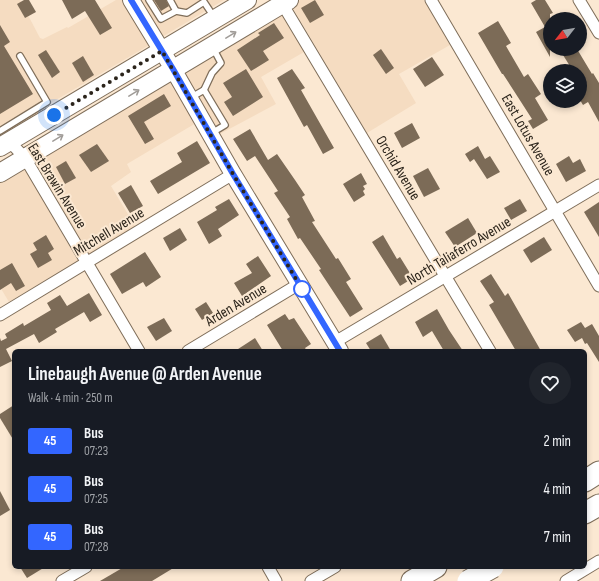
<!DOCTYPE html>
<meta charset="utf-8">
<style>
body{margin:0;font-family:"Sofia Sans Condensed",sans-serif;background:#20242c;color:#f1f3f6;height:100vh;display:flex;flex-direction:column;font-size:15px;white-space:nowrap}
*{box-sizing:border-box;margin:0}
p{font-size:13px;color:#9ea1a6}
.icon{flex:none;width:22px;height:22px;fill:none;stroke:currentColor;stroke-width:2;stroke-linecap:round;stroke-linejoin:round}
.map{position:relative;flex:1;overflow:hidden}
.side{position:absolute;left:12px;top:349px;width:575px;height:220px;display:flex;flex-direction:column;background:#171b24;border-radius:6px;box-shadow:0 2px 6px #0003}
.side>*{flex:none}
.badge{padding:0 8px;border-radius:3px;font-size:14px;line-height:26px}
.needle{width:26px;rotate:239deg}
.buttons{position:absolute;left:543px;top:12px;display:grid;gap:8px}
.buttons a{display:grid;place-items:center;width:44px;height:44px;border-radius:50%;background:#171b24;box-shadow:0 2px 6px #0003;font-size:20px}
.you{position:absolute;width:20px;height:20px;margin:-10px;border:3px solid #fff;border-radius:50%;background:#1a73e8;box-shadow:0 0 0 6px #1a73e833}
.map>.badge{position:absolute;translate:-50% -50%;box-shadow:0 0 0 2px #fff}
.round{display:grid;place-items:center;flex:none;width:42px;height:42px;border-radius:21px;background:#20242c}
.summary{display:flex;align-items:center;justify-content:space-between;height:68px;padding:0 16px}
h1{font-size:19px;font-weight:700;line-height:30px}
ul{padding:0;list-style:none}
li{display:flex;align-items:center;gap:12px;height:48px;padding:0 16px}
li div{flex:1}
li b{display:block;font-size:15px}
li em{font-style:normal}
li .badge{min-width:44px;font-weight:700;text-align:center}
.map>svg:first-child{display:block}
.built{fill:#f5dcc1}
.building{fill:#7c6b57}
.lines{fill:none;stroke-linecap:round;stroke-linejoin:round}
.lane-casing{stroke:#7f6e5a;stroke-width:8}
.street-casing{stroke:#7f6e5a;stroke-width:13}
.secondary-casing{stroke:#7f6e5a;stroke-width:18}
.primary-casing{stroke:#7f6e5a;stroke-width:20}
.highway-casing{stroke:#7f6e5a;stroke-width:23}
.lane{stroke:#fff;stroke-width:5.5}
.street{stroke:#fff;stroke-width:11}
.secondary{stroke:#fff;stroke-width:16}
.primary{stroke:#fff;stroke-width:18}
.highway{stroke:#fff;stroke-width:21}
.highway-bridge-casing{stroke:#7f6e5a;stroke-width:23;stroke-linecap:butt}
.highway-bridge{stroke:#fff;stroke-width:21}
.oneway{stroke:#a09c98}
.line-casing{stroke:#fff;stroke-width:9}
.line{stroke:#36f;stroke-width:6}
.walk{stroke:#2b241b;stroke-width:4;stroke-dasharray:0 7.2}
.stop-dot{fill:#fff;stroke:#36f;stroke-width:2}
.labels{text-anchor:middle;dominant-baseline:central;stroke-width:4;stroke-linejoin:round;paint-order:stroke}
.street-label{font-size:15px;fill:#2b241b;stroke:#fbe8d2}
</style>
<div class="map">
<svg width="599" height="581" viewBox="0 0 599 581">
<rect width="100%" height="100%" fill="#fbe8d2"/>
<!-- built -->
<g class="built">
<polygon points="0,0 20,0 40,38 43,39 67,27 68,28 116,0 123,0 151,44 0,133"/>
<polygon points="138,0 224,0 162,37"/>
<polygon points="300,0 424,0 450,45 399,74 416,103 367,133 291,5"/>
<polygon points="280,12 304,52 261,77 276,104 218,135 182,70"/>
<polygon points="171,77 196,123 127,164 131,172 111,186 135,226 89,255 34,159"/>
<polygon points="23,166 78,261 9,302 0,287 0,179"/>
</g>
<!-- building -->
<g class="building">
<polygon points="24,0 29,0 36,12 25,18 17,4"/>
<polygon points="62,0 95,0 112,28 100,35 85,11 72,19"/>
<polygon points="154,0 166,0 169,6 161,11"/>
<polygon points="315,0 324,15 310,23 301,8"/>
<polygon points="536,0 545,0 553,13 550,14 550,57 536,32 545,27 531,3"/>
<polygon points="498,21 511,43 506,46 524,77 528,74 541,94 535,98 548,120 533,129 528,121 532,119 503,74 502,74 478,33"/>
<polygon points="274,23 284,38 263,51 269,60 251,71 237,50 260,35 258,33"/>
<polygon points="0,25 10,42 4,46 33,94 0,114"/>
<polygon points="381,49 394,68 386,74 373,55"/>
<polygon points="574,49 577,49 592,74 593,73 599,83 599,122 588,102 583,105 580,100 580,71 573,71 563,55"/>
<polygon points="46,50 60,72 52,78 38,55"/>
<polygon points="83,56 94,75 83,82 72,63"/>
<polygon points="432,57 444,75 425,87 413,69"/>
<polygon points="246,69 263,97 233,116 224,102 232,97 223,83"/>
<polygon points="292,69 305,88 301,90 334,148 323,154 307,125 304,127 277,78"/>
<polygon points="164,94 171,106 144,122 154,139 145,144 128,116"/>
<polygon points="412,123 420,138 402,148 394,133"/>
<polygon points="250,129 268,160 277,154 295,180 305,195 302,197 315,221 312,222 336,259 338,258 351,279 346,282 363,309 350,317 319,270 321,269 300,238 298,239 287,219 290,217 274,193 278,191 255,156 247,161 233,139"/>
<polygon points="197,141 210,163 158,194 150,181 182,162 177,153"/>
<polygon points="97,144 109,161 91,172 79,155"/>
<polygon points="478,146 485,159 490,156 500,172 487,179 474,159 470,162 465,154"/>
<polygon points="569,156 573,163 580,159 586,171 566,182 556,164"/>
<polygon points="66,161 76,178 65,184 56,167"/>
<polygon points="428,168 440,189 424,197 413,176"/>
<polygon points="361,173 367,184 363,186 365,189 363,191 365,195 354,202 343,184"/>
<polygon points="131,185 143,206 130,213 118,193"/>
<polygon points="229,199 239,215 218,229 222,236 209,244 197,222 217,210 215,207"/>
<polygon points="520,199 527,211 511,220 504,208"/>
<polygon points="599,202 599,237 584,212"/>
<polygon points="468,218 477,233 455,247 445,232"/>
<polygon points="180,228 187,240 170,251 163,238"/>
<polygon points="46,235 54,249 48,253 52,260 38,268 30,254 37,250 33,243"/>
<polygon points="383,235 397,259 400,257 413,278 400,286 372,242"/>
<polygon points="544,237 552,250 531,263 523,250"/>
<polygon points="145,252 161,277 146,287 143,282 122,294 110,274"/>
<polygon points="258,256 271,276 242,296 234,283 252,273 246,264"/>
<polygon points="12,263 25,286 16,291 11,283 0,290 0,270"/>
<polygon points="491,274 505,296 508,293 541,351 516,351 489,305 494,302 480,281"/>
<polygon points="89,293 102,315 90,322 84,312 55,329 57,332 39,343 34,334 6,349 12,361 0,367 0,338 1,341 7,338 5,334 23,323 24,326 51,310 47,303 60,295 67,306"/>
<polygon points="206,302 213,313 202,320 195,309"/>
<polygon points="437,309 449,330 463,351 444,351 432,331 423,337 415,322"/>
<polygon points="285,314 289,320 294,318 311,344 305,348 307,351 283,351 267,325"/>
<polygon points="164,318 172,331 156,341 147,327"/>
<polygon points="581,322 585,328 592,324 599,336 599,362 587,343 585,344 582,338 575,342 567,330"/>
<polygon points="381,334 391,351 371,351 366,343"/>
<polygon points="255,338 263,351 235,351"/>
<polygon points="14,405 14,441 0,418 0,414"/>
<polygon points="0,491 10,510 0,516"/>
<polygon points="20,567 45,567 27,578"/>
<polygon points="124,567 175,567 152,581 100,581"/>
</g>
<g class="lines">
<!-- lane casing -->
<g class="lane-casing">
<g id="lane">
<polyline points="149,0 161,19 176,11 187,13 204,2 214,17"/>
<polyline points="170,0 176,11"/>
<polyline points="204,90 212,73 221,63 213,48"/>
<polyline points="190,98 204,90 225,125 210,134"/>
<polyline points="0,131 47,102 20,56"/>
</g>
</g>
<!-- street casing -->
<g class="street-casing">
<g id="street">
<polyline points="280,0 490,351"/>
<polyline points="431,0 599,286"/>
<polyline points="579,0 599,33"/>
<polyline points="10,142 25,158 139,351"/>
<polyline points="0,315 233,174"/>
<polyline points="335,342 599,185"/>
<polyline points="188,351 299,284"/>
<polyline points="268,567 276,581"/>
<polyline points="62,581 86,567"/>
<polyline points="311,581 335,567"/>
<polyline points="566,581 599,561"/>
</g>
</g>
<!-- secondary casing -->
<g class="secondary-casing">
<polyline id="secondary" points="131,0 173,69 233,174 340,351"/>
</g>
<!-- primary casing -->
<g class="primary-casing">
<g id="primary">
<polyline points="0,147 247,0"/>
<polyline points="0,173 289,0"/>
</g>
</g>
<!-- highway casing -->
<g class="highway-casing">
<g id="highway">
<polyline points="585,481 599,472"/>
<polyline points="585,513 599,505"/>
<polyline points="412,581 436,567"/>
</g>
</g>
<!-- lane -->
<use href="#lane" class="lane"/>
<!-- street -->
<use href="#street" class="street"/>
<!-- secondary -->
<use href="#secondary" class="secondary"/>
<!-- primary -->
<use href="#primary" class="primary"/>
<!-- highway -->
<use href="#highway" class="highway"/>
<!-- highway-bridge casing -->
<g class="highway-bridge-casing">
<polyline id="highway-bridge" points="468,581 493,567"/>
</g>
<!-- highway-bridge -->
<use href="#highway-bridge" class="highway-bridge"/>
</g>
<!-- one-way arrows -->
<defs><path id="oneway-shaft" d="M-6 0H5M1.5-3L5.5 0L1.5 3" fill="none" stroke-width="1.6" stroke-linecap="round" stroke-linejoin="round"/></defs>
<g class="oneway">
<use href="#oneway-shaft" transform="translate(231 35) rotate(-31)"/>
<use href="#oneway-shaft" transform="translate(134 93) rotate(-31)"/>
<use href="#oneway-shaft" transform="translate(58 138) rotate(-31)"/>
</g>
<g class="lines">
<!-- line casing -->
<g class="line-casing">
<polyline id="line" points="131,0 173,69 233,174 340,351"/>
</g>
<!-- line -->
<use href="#line" class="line"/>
<!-- walk -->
<polyline class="walk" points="54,115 162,51 233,174 302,289"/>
</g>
<!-- markers -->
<circle class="stop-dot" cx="302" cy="289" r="8"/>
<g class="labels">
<!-- street labels -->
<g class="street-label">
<text transform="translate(528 135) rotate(60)">East Lotus Avenue</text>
<text transform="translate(398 168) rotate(59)">Orchid Avenue</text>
<text transform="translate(57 186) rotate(58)">East Brawin Avenue</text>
<text transform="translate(109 232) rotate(-31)">Mitchell Avenue</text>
<text transform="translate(459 251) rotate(-31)">North Taliaferro Avenue</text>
<text transform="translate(236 305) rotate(-31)">Arden Avenue</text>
</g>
</g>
</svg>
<div class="buttons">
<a><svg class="needle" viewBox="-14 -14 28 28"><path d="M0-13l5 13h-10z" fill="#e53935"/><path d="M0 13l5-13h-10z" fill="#9ea1a6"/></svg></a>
<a><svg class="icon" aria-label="layers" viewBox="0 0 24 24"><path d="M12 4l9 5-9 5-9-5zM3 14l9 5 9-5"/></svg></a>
</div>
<div class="you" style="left:54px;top:115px"></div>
<section class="side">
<div class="summary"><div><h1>Linebaugh Avenue @ Arden Avenue</h1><p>Walk · 4 min · 250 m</p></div><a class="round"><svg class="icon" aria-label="heart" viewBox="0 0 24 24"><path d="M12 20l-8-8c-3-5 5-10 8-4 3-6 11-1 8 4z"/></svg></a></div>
<ul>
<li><span class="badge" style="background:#36f;color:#fff">45</span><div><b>Bus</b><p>07:23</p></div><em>2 min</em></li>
<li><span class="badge" style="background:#36f;color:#fff">45</span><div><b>Bus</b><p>07:25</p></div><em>4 min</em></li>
<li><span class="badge" style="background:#36f;color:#fff">45</span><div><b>Bus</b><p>07:28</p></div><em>7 min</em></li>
</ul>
</section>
</div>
